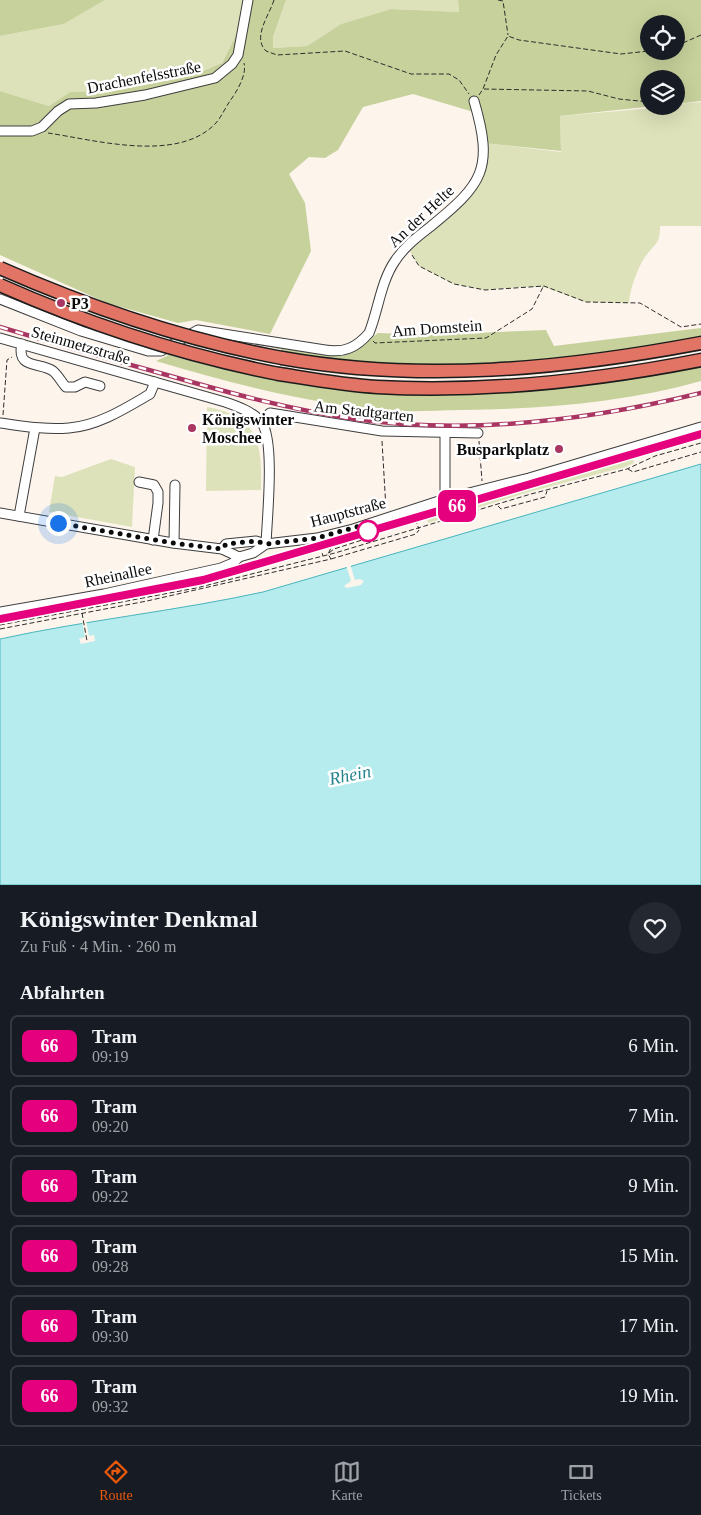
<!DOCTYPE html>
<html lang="de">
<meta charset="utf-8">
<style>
body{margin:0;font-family:"Times New Roman",serif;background:#242831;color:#f1f3f6;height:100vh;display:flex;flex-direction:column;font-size:19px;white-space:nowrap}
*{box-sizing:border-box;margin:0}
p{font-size:16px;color:#9ea1a6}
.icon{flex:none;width:28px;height:28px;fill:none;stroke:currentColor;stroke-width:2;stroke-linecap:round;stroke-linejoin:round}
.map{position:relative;height:885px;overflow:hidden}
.panel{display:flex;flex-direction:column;background:#171b24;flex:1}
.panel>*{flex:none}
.badge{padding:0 10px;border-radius:8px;font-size:18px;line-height:32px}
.tools{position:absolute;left:640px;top:15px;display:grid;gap:10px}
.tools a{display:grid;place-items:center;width:45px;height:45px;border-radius:50%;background:#171b24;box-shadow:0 5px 20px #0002;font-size:25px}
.you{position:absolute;width:25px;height:25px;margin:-12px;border:4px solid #fff;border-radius:50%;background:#1a73e8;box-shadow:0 0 0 8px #1a73e833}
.map>.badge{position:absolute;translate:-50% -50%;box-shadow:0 0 0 2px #fff}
h2{padding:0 20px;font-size:19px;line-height:45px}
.round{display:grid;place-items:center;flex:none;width:52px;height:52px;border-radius:26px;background:#242831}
.head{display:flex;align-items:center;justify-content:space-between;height:85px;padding:0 20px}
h1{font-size:24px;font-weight:700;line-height:38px}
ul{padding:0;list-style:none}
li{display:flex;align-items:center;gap:15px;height:62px;margin:0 10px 8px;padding:0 10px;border:2px solid #363941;border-radius:8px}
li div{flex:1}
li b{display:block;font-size:19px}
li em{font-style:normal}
li .badge{min-width:55px;font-weight:700;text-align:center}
.tabs{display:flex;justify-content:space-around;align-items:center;height:70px;border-top:1px solid #363941;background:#171b24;font-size:14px;color:#9ea1a6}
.tabs a{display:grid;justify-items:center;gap:2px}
.tabs .current{color:#ea580c}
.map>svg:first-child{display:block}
.green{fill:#dde2ba}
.forest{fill:#c6d19b;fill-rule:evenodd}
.water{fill:#b7ecee;stroke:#47b4bc}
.pier{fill:#fdf4ec}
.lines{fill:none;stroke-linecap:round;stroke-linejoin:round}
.minor-casing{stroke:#3e3e3e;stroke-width:11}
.highway-casing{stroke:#1c1c1c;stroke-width:15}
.path{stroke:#2d2d2d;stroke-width:1;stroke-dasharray:5 2.5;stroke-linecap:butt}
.minor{stroke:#fff;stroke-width:9}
.highway{stroke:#e27465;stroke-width:12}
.tram{stroke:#a93562;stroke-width:1}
.rail-casing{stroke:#a93562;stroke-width:4.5}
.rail{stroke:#fff;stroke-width:2.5;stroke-dasharray:8;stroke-linecap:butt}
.highway-bridge-casing{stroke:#1c1c1c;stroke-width:15;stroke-linecap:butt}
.highway-bridge{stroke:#e27465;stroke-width:12}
.line-casing{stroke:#fff;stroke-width:11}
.line{stroke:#e5007d;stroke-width:8}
.walk{stroke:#0b0b0b;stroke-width:5;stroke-dasharray:0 9}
.poi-dot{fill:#a93562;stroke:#fff;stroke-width:2}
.stop-dot{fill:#fff;stroke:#e5007d;stroke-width:2.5}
.labels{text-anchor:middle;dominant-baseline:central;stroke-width:5;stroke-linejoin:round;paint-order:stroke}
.street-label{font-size:16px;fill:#0b0b0b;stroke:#fff}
.poi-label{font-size:16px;font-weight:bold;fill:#0b0b0b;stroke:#fff;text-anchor:start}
.water-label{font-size:18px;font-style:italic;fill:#25828d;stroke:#fff}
</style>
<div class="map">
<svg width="701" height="885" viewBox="0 0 701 885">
<rect width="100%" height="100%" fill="#fdf4ec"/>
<!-- green -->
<g class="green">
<polygon points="105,0 243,0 238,31 222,63 191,76 110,91 70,92 49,106 0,91 0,36 64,24"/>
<polygon points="286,0 458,0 459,12 391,9 341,24 307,46 272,48 273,37"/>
<path d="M701,102v124h-41c0,19 -5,17 -15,31 -8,12 -15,32 -16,46l-43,-1 -42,-15h-26l-33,3 -31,-6 -35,-18 -10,-16 65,-65 10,-42 77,9 -1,-36 116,-10v-2z"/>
<path d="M207,407c52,9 55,37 54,83l-55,1z"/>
<polygon points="111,459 135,467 132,527 49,512 55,476 62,477"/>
<polygon points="633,459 634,463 625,467 529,492 428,523 427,518"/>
</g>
<!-- forest -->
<g class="forest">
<polygon points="0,0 105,0 64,24 0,36"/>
<path d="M243,0h43l-13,37v11l34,-2 34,-22 50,-15 68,3 -1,-12h243v101l-25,3v-25h-27v27h6l-95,10 1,35 -77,-8 -7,-30 -64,-19 -50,13 -25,43 -13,8 -16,-1 -20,17 16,29 6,48 -41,83 -74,-14 -18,3 -71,-20 -107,-48v-164l49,15 21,-14 40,-1 81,-15 31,-13 16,-32zM649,24h27v27h-27z"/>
<polygon points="701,328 701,338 574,358 463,365 351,362 300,354 245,341 342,356 352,352 378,333 429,335 546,330 554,346"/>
<path d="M169,355c178,52 352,47 532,11v15c-78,22 -159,28 -240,29 -21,0 -43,2 -64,1 -81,-5 -163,-27 -241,-50z"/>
</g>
<!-- water -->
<path class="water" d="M701,464v421h-701v-246c87,-19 176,-28 263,-47z"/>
<!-- pier -->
<g class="pier">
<polygon points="350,564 355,580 360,579 364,581 361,585 347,588 344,586 351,581 346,565"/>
<polygon points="86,620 89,636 94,635 95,641 81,644 79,639 85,637 82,621"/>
</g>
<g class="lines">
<!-- minor casing -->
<g class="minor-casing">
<g id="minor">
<polyline points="0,131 32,131 42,127 58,111 69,104 96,103 145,95 215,78 232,64 238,55 248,0"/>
<path d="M0,299l81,32 67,20h13l37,-21 127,20c19,3 31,-2 44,-17 9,-22 12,-52 26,-72 9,-14 22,-24 35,-34 53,-43 64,-58 44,-126"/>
<path d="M0,338l225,64c12,4 29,10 37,21 13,20 5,95 4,121"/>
<path d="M22,344c-6,25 17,18 31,27 5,4 9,12 13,16h9l10,-5 15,4"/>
<polyline points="261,422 270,413 382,431 478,433"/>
<path d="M0,423c23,3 45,7 69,5 29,-2 57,-20 81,-34l5,-12"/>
<polyline points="445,433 445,499"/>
<polyline points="139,482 154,485 158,492 158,503 153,540"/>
<polyline points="0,513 173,543 222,549 239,557 253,553 266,544 317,538 353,529 445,499 529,478 701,427"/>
<polyline points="19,516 35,428"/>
<polyline points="174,543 175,485"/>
<polyline points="222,549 226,544 256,541 266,544"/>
<polyline points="0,612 104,594 221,568 233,563 239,557"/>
</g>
</g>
<!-- highway casing -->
<g class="highway-casing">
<g id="highway">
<path d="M282,358c140,25 281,11 419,-15"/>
<path d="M279,374c32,5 65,11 98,13 109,6 217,-6 324,-27"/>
</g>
</g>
<!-- path -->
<g class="path">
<path d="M274,0c-5,16 -22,37 -8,51l11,4 68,-4 66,23h38l10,6 10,14"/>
<polyline points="498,0 503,1 508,35"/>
<polyline points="676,46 701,35"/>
<polyline points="484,89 588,91 619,99 649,102"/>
<polyline points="479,95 483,89 496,55 508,36 519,40 621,54 649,51"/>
<path d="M48,133c47,7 129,30 167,-9 6,-6 10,-16 15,-23 7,-10 17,-26 14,-38"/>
<polyline points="412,255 419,266 454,284 485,290 544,286 586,302 640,303 681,327 701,324"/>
<polyline points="373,341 375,343 486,338 532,309 543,287"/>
<polyline points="3,415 7,360 12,357"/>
<polyline points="382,441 386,509"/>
<polyline points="479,441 482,481"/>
<polyline points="628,469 633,472 701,452"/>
<polyline points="498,506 501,509 545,497 547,491"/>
<polyline points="415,519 419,529"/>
<polyline points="320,546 323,556"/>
<polyline points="329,553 334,549 362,540"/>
<polyline points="331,559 416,534 419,530"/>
<polyline points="82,613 87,641"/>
<polyline points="0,625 196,588 335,553 531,494 627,469 655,456 701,443"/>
<polyline points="0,629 147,601 331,559 328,554 331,548"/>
</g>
<!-- minor -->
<use href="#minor" class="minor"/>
<!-- highway -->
<use href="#highway" class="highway"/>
<!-- tram -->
<polyline class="tram" points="0,619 203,580 701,434"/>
<!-- rail casing -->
<g class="rail-casing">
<path id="rail" d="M0,327c56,17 112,33 167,48 62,18 125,35 188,44 114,16 236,1 346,-26"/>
</g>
<!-- rail -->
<use href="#rail" class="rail"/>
<!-- highway-bridge casing -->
<g class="highway-bridge-casing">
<g id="highway-bridge">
<path d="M0,268c91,40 185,72 282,90"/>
<path d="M0,285c90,40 182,70 279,89"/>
</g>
</g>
<!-- highway-bridge -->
<use href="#highway-bridge" class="highway-bridge"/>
</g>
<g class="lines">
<!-- line casing -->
<g class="line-casing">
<polyline id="line" points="0,619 203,580 701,434"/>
</g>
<!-- line -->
<use href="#line" class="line"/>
<!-- walk -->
<polyline class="walk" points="58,523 173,543 222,549 226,544 256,541 266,544 317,538 370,523 368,531"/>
</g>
<!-- markers -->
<g class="poi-dot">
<circle cx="61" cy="303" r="5"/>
<circle cx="192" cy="428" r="5"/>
<circle cx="559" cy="449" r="5"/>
</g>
<circle class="stop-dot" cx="368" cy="531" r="10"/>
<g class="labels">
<!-- street labels -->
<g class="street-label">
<text transform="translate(144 77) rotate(-11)">Drachenfelsstraße</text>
<text transform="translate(421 216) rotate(-43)">An der Helte</text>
<text transform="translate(437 328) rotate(-4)">Am Domstein</text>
<text transform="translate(81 345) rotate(16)">Steinmetzstraße</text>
<text transform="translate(364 411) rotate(6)">Am Stadtgarten</text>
<text transform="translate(348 512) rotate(-15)">Hauptstraße</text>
<text transform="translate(118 575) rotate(-12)">Rheinallee</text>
</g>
<!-- poi labels -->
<g class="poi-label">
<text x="71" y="303">P3</text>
<text x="202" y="419">Königswinter<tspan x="202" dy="18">Moschee</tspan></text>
<text x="549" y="449" text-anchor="end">Busparkplatz</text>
</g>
<!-- water labels -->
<g class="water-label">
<text transform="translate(350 775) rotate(-11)">Rhein</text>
</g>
</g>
</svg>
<div class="tools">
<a><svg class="icon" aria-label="locate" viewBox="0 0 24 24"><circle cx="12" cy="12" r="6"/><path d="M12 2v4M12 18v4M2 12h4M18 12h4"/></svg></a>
<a><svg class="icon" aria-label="layers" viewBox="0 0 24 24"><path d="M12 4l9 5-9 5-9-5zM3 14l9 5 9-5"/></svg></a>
</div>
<div class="you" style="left:58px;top:523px"></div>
<b class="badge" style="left:457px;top:506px;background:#e5007d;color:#fff">66</b>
</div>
<section class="panel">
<div class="head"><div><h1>Königswinter Denkmal</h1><p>Zu Fuß · 4 Min. · 260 m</p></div><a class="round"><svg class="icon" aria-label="heart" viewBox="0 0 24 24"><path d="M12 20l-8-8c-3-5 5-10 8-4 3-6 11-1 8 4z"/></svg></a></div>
<h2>Abfahrten</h2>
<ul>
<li><span class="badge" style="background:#e5007d;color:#fff">66</span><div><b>Tram</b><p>09:19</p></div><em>6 Min.</em></li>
<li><span class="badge" style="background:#e5007d;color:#fff">66</span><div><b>Tram</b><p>09:20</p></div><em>7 Min.</em></li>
<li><span class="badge" style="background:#e5007d;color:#fff">66</span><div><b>Tram</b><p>09:22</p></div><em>9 Min.</em></li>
<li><span class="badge" style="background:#e5007d;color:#fff">66</span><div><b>Tram</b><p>09:28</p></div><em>15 Min.</em></li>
<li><span class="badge" style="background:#e5007d;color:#fff">66</span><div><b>Tram</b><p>09:30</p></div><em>17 Min.</em></li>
<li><span class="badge" style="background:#e5007d;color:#fff">66</span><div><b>Tram</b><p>09:32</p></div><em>19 Min.</em></li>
</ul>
</section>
<nav class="tabs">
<a class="current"><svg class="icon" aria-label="directions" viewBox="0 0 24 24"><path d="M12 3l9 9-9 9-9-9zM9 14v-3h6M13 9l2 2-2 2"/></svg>Route</a>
<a><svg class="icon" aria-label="map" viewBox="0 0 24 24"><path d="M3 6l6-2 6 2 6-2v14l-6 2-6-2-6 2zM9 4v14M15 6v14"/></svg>Karte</a>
<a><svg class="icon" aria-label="tickets" viewBox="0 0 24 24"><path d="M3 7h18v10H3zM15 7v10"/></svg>Tickets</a>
</nav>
